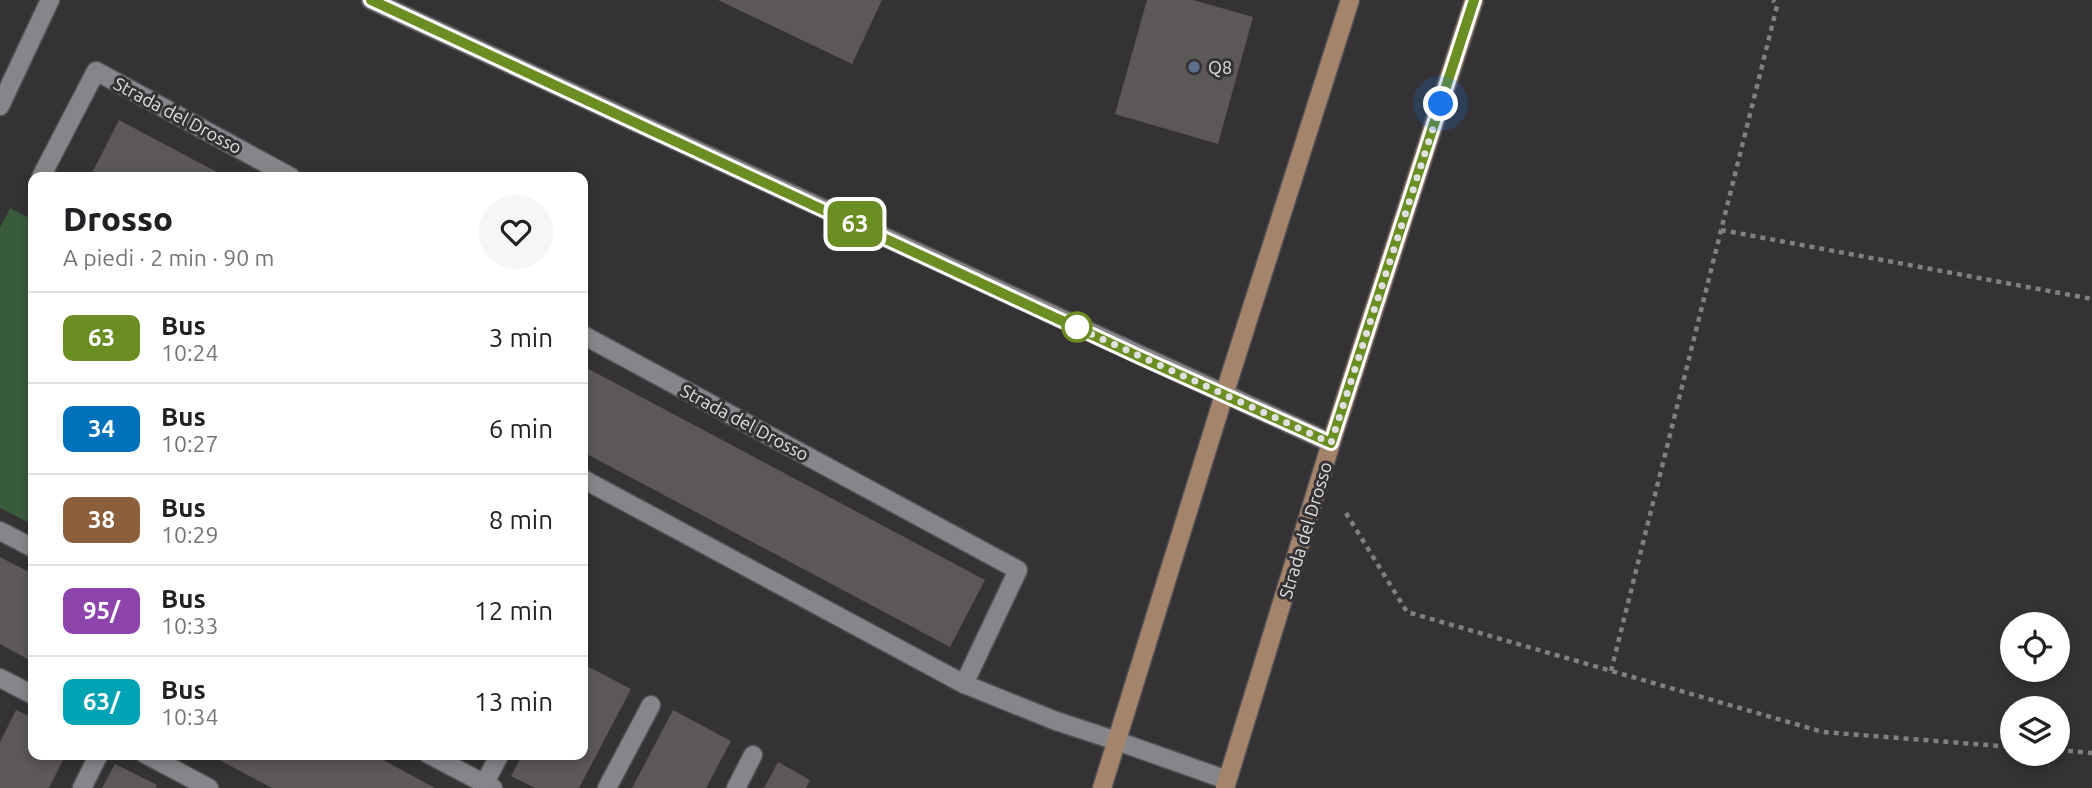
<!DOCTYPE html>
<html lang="it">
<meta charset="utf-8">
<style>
body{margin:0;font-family:Ubuntu,sans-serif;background:#f6f6f6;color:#202124;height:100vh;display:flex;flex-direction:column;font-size:26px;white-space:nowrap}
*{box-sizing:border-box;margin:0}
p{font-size:23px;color:#757577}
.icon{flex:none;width:38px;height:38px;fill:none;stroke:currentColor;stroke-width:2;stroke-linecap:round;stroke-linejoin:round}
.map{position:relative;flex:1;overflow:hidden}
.details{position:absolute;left:28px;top:172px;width:560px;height:588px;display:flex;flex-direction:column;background:#fff;border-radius:14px;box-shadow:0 4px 10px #0003}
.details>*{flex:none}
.badge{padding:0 14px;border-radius:10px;font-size:24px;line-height:46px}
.tools{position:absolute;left:2000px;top:612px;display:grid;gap:14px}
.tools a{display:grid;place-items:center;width:70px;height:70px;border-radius:50%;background:#fff;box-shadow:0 4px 10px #0003;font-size:35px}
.you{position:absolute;width:35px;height:35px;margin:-18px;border:5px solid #fff;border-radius:50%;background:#1a73e8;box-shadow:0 0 0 10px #1a73e833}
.map>.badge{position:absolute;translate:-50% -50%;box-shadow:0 0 0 4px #fff}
.round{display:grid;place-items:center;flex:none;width:74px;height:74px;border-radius:37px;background:#f6f6f6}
.overview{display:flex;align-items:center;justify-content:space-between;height:119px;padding:0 35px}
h1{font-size:33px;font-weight:800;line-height:52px}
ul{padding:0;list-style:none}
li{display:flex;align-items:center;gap:21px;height:91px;padding:0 35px;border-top:2px solid #e0e0e0}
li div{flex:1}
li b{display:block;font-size:26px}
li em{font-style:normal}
li .badge{min-width:77px;font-weight:700;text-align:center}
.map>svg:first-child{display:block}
.green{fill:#385b3c}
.building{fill:#5c5857}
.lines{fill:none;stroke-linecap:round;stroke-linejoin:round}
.lane-casing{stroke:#535154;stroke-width:21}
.street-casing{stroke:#535154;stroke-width:21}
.secondary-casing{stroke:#535154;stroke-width:21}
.path{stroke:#817f82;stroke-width:4.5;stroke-dasharray:5 5;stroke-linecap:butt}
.lane{stroke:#878589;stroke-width:18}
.street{stroke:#878589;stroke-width:18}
.secondary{stroke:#a5846c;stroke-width:18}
.line-casing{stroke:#fff;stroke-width:16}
.line{stroke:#6b8e23;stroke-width:10}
.walk{stroke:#e0dfe1;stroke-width:7;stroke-dasharray:0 12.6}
.service-dot{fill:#5c6f8a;stroke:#343235;stroke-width:2.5}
.stop-dot{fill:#fff;stroke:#6b8e23;stroke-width:3.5}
.labels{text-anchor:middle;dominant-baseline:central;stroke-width:6;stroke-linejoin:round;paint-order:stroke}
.poi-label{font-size:18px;fill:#e0dfe1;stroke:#343235;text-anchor:start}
.street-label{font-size:18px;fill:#e0dfe1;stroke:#343235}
</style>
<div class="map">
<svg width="2092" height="788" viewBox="0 0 2092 788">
<rect width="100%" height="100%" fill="#343235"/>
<!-- green -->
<polygon class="green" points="10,208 33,220 33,525 0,508 0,228"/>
<!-- building -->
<g class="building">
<polygon points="718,0 882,0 852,64"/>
<polygon points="1147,0 1193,0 1253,17 1218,144 1115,114"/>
<polygon points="119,120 226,177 90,177"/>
<polygon points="583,366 985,580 950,647 583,452"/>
<polygon points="0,557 33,574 33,662 0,644"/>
<polygon points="583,664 631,689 579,788 535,788 511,776 523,754 583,754"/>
<polygon points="16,710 33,718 33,754 66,754 49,788 0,788 0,742"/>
<polygon points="673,710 731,741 706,788 632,788"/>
<polygon points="208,754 372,754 435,788 272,788"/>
<polygon points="778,762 810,780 806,788 764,788"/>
<polygon points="115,764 157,785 156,788 102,788"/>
</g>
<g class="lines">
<!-- lane casing -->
<g class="lane-casing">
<g id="lane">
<polyline points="41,177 96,71 291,177"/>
<polyline points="583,335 1018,570 964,684"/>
<polyline points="583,479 964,684 1056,721 1117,741"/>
<polyline points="0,531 33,548"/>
<polyline points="0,678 33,695"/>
<polyline points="145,754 209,788"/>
<polyline points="428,754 493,788"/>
<polyline points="484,784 500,754"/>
<polyline points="82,788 99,754"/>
<polyline points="607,788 651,705"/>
<polyline points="736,788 753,755"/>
</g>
</g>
<!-- street casing -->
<g class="street-casing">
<g id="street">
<polyline points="371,0 1331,443"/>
<polyline points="0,106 50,0"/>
<polyline points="1117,741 1227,780"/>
</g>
</g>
<!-- secondary casing -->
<g class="secondary-casing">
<g id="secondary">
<polyline points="1102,788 1224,395 1350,0"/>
<polyline points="1225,788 1331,443 1474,0"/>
</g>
</g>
<!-- path -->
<g class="path">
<polyline points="1721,230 2092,299"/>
<polyline points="1346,513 1407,612 1823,732 2012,747"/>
<polyline points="1611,671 1777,6 1773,0"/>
<polyline points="2058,750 2092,753"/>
</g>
<!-- lane -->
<use href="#lane" class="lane"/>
<!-- street -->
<use href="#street" class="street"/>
<!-- secondary -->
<use href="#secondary" class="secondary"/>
</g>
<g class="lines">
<!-- line casing -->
<g class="line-casing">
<polyline id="line" points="371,0 1142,358 1331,443 1474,0"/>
</g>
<!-- line -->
<use href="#line" class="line"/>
<!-- walk -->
<polyline class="walk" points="1077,327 1067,323 1331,443 1441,104"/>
</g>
<!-- markers -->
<circle class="service-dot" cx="1194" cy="67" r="7"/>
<circle class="stop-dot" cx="1077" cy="327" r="14"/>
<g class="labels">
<!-- poi labels -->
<g class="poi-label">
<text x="1208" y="67">Q8</text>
</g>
<!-- street labels -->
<g class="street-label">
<text transform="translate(178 115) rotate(28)">Strada del Drosso</text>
<text transform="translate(745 422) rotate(28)">Strada del Drosso</text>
<text transform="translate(1305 530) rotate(-73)">Strada del Drosso</text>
</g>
</g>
</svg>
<div class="tools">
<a><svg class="icon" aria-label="locate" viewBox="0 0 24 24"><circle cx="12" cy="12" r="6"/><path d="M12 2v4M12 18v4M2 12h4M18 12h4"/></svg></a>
<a><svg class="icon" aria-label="layers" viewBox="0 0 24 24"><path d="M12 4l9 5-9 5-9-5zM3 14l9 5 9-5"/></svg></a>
</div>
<div class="you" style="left:1441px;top:104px"></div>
<b class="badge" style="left:855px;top:224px;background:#6b8e23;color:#fff">63</b>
<section class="details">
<div class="overview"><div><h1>Drosso</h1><p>A piedi · 2 min · 90 m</p></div><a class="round"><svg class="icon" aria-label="heart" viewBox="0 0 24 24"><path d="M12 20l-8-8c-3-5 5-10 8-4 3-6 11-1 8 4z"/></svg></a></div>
<ul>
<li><span class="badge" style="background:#6b8e23;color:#fff">63</span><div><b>Bus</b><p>10:24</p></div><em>3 min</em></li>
<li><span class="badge" style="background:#0072bc;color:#fff">34</span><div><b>Bus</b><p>10:27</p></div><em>6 min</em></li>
<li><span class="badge" style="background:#8b5e3c;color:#fff">38</span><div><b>Bus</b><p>10:29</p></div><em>8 min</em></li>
<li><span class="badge" style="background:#8e44ad;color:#fff">95/</span><div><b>Bus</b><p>10:33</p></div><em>12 min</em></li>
<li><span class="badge" style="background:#00a3b4;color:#fff">63/</span><div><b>Bus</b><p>10:34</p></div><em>13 min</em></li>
</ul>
</section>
</div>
